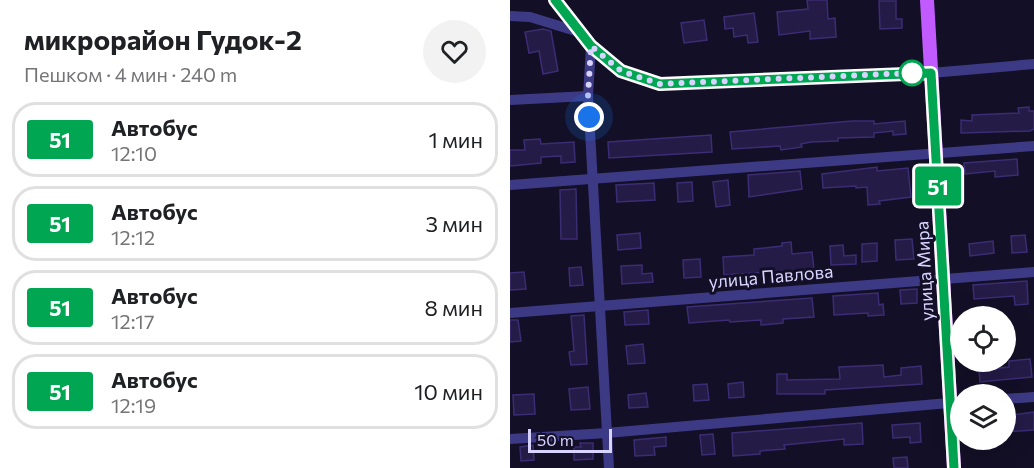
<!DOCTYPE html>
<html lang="ru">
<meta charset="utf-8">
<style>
body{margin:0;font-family:Commissioner,sans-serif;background:#f2f2f2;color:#202124;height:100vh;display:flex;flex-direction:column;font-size:22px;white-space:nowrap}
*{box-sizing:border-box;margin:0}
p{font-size:20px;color:#757577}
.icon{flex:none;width:33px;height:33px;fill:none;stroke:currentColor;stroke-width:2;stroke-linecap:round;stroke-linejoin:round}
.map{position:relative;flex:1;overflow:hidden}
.details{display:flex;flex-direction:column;background:#fff;width:510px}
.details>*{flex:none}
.badge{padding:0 12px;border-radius:4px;font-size:21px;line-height:39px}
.buttons{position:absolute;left:440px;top:306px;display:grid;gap:12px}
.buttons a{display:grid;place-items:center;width:66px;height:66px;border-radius:50%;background:#fff;box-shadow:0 6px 24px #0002;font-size:30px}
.scale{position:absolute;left:18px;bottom:15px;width:84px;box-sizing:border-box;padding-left:6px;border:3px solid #d9d4ff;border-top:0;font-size:16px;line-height:21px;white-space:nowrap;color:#d9d4ff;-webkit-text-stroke:4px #130f26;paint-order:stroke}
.you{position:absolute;width:30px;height:30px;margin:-15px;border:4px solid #fff;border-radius:50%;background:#1a73e8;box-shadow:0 0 0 9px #1a73e833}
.map>.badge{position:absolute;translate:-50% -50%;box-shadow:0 0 0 3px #fff}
.round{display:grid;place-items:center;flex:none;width:63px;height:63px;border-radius:32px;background:#f2f2f2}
.head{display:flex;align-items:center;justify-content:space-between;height:102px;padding:0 24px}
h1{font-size:28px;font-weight:700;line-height:45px}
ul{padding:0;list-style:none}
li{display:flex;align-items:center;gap:18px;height:75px;margin:0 12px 9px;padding:0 12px;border:3px solid #e0e0e0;border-radius:24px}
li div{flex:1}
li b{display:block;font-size:22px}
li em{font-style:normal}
li .badge{min-width:66px;font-weight:700;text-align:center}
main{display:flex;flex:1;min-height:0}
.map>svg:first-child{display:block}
.building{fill:#241b47;stroke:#3b2d73;stroke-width:1.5}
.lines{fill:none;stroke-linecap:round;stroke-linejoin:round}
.minor{stroke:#3d3a85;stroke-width:10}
.major{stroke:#c25bff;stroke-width:14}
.line-casing{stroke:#fff;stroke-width:14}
.line{stroke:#00a651;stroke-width:9}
.walk{stroke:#d9d4ff;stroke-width:6;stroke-dasharray:0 10.8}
.stop-dot{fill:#fff;stroke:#00a651;stroke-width:3}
.labels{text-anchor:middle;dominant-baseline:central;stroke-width:6;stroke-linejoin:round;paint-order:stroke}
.street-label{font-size:18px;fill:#d9d4ff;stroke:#130f26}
</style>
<main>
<section class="details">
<div class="head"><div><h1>микрорайон Гудок-2</h1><p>Пешком · 4 мин · 240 m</p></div><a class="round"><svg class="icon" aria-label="heart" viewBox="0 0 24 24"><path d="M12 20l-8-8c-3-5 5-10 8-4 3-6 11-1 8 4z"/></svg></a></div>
<ul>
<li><span class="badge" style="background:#00a651;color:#fff">51</span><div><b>Автобус</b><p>12:10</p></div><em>1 мин</em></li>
<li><span class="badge" style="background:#00a651;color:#fff">51</span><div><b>Автобус</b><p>12:12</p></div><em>3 мин</em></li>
<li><span class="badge" style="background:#00a651;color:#fff">51</span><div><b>Автобус</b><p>12:17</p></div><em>8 мин</em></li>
<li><span class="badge" style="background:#00a651;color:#fff">51</span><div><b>Автобус</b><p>12:19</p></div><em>10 мин</em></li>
</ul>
</section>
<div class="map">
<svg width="524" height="468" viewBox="0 0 524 468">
<rect width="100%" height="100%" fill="#130f26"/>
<!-- building -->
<g class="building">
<polygon points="297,0 317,0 318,19 325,18 326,37 300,39 300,31 269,35 267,12 298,9"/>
<polygon points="369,1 386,1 386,19 392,19 392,28 370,29"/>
<polygon points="244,13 248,42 238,43 237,35 224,37 223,28 215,29 214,17"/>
<polygon points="194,20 197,40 174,43 171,23"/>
<polygon points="33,29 41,31 48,71 33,74 29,51 19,53 15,32"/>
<polygon points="519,107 519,111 524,111 524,129 520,131 451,133 451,120 462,121 462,115 509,113 508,108"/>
<polygon points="342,121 364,121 364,124 395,121 396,134 383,135 383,131 364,133 364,137 328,138 328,141 301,142 291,144 292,147 271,150 270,146 222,149 220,132"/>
<polygon points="201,135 202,152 99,158 98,142"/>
<polygon points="30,139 31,144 64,142 65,162 51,163 51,156 31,157 31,163 0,166 0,150 15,150 14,140"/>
<polygon points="507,159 508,175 485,177 485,171 455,174 454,163"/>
<polygon points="367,167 367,171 398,168 401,197 369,201 370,204 358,205 357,187 346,188 346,186 313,188 312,174"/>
<polygon points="290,171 292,189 239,197 238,175"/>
<polygon points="218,180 220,205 206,207 203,182"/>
<polygon points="182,182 183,201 168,202 167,183"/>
<polygon points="144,183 145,200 107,202 106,185"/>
<polygon points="66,189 67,239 51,239 50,190"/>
<polygon points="130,233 131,248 108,250 107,235"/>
<polygon points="515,235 517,252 502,253 501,236"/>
<polygon points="402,239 404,259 386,260 385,240"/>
<polygon points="483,241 484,253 460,256 459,244"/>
<polygon points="281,242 282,254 302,252 304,269 214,275 213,257 244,255 244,249 272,246 272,243"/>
<polygon points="367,243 367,261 352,262 352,244"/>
<polygon points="333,245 334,256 346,255 346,264 321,265 320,246"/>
<polygon points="190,259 191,277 174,278 173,260"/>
<polygon points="132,265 132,274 142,273 143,282 112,284 111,266"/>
<polygon points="71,267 73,285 60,286 59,268"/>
<polygon points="14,272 16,289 0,290 0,273"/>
<polygon points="517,281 518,304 505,305 504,296 464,299 463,285"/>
<polygon points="407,289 407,303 391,304 390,290"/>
<polygon points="368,293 369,305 373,304 374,315 358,316 358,313 324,315 323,296"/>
<polygon points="302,298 304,317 273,319 273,323 251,325 251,320 220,322 219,320 179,323 177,307"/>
<polygon points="138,310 139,324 115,325 114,312"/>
<polygon points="74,315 77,364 61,365 59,352 64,351 61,316"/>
<polygon points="0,320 8,320 11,341 0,342"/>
<polygon points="133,344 135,363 118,364 116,346"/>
<polygon points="520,359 522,377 470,382 469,370 499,367 499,361"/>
<polygon points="373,365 374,377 391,375 391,368 411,366 412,384 315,390 315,394 267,394 267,374 277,374 277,380 330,379 329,367"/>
<polygon points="233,382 234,397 219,398 218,384"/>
<polygon points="197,384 199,400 184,401 183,385"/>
<polygon points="78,387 80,409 61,410 59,389"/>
<polygon points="136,393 138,407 119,408 118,395"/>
<polygon points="24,394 25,414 4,415 3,395"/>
<polygon points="524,412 524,430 495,432 495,416"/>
<polygon points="352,423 353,444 334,445 334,439 274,445 275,449 250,451 250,454 223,456 222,433"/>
<polygon points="410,423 411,442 400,443 400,437 383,438 382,425"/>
<polygon points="203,434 205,454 192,455 190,435"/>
<polygon points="156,437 156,446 144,447 145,455 125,456 124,440"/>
<polygon points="70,443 83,443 83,459 64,460 64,447 71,447"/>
<polygon points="23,445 24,460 11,461 10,447"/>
<polygon points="397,457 398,468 384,468 383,458"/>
</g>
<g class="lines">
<!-- minor -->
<g class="minor">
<polyline points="44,0 81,46 111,71 150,84 421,73 524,64"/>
<polyline points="0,16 20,17 69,32"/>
<polyline points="81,46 78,96 99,468"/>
<polyline points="0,100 78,96"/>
<polyline points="0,185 524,146"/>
<polyline points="0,313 524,272"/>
<polyline points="495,399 524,397"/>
<polyline points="0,439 97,433 450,402"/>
</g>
<!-- major -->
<polyline class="major" points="417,0 444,468"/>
</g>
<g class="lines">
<!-- line casing -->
<g class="line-casing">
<polyline id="line" points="45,0 81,46 111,71 150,84 421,73 444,468"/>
</g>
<!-- line -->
<use href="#line" class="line"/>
<!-- walk -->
<polyline class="walk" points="79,117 78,96 81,46 111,71 150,84 402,73"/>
</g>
<!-- markers -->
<circle class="stop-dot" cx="402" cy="73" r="12"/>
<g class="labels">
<!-- street labels -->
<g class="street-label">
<text transform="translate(414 271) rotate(-93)">улица Мира</text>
<text transform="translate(261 276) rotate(-5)">улица Павлова</text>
</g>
</g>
</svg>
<div class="buttons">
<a><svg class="icon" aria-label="locate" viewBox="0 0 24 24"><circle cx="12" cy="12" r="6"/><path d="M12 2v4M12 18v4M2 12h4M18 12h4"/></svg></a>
<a><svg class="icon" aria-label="layers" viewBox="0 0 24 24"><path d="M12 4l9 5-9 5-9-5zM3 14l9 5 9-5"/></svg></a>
</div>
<div class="scale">50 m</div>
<div class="you" style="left:79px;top:117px"></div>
<b class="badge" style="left:428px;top:186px;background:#00a651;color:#fff">51</b>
</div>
</main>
